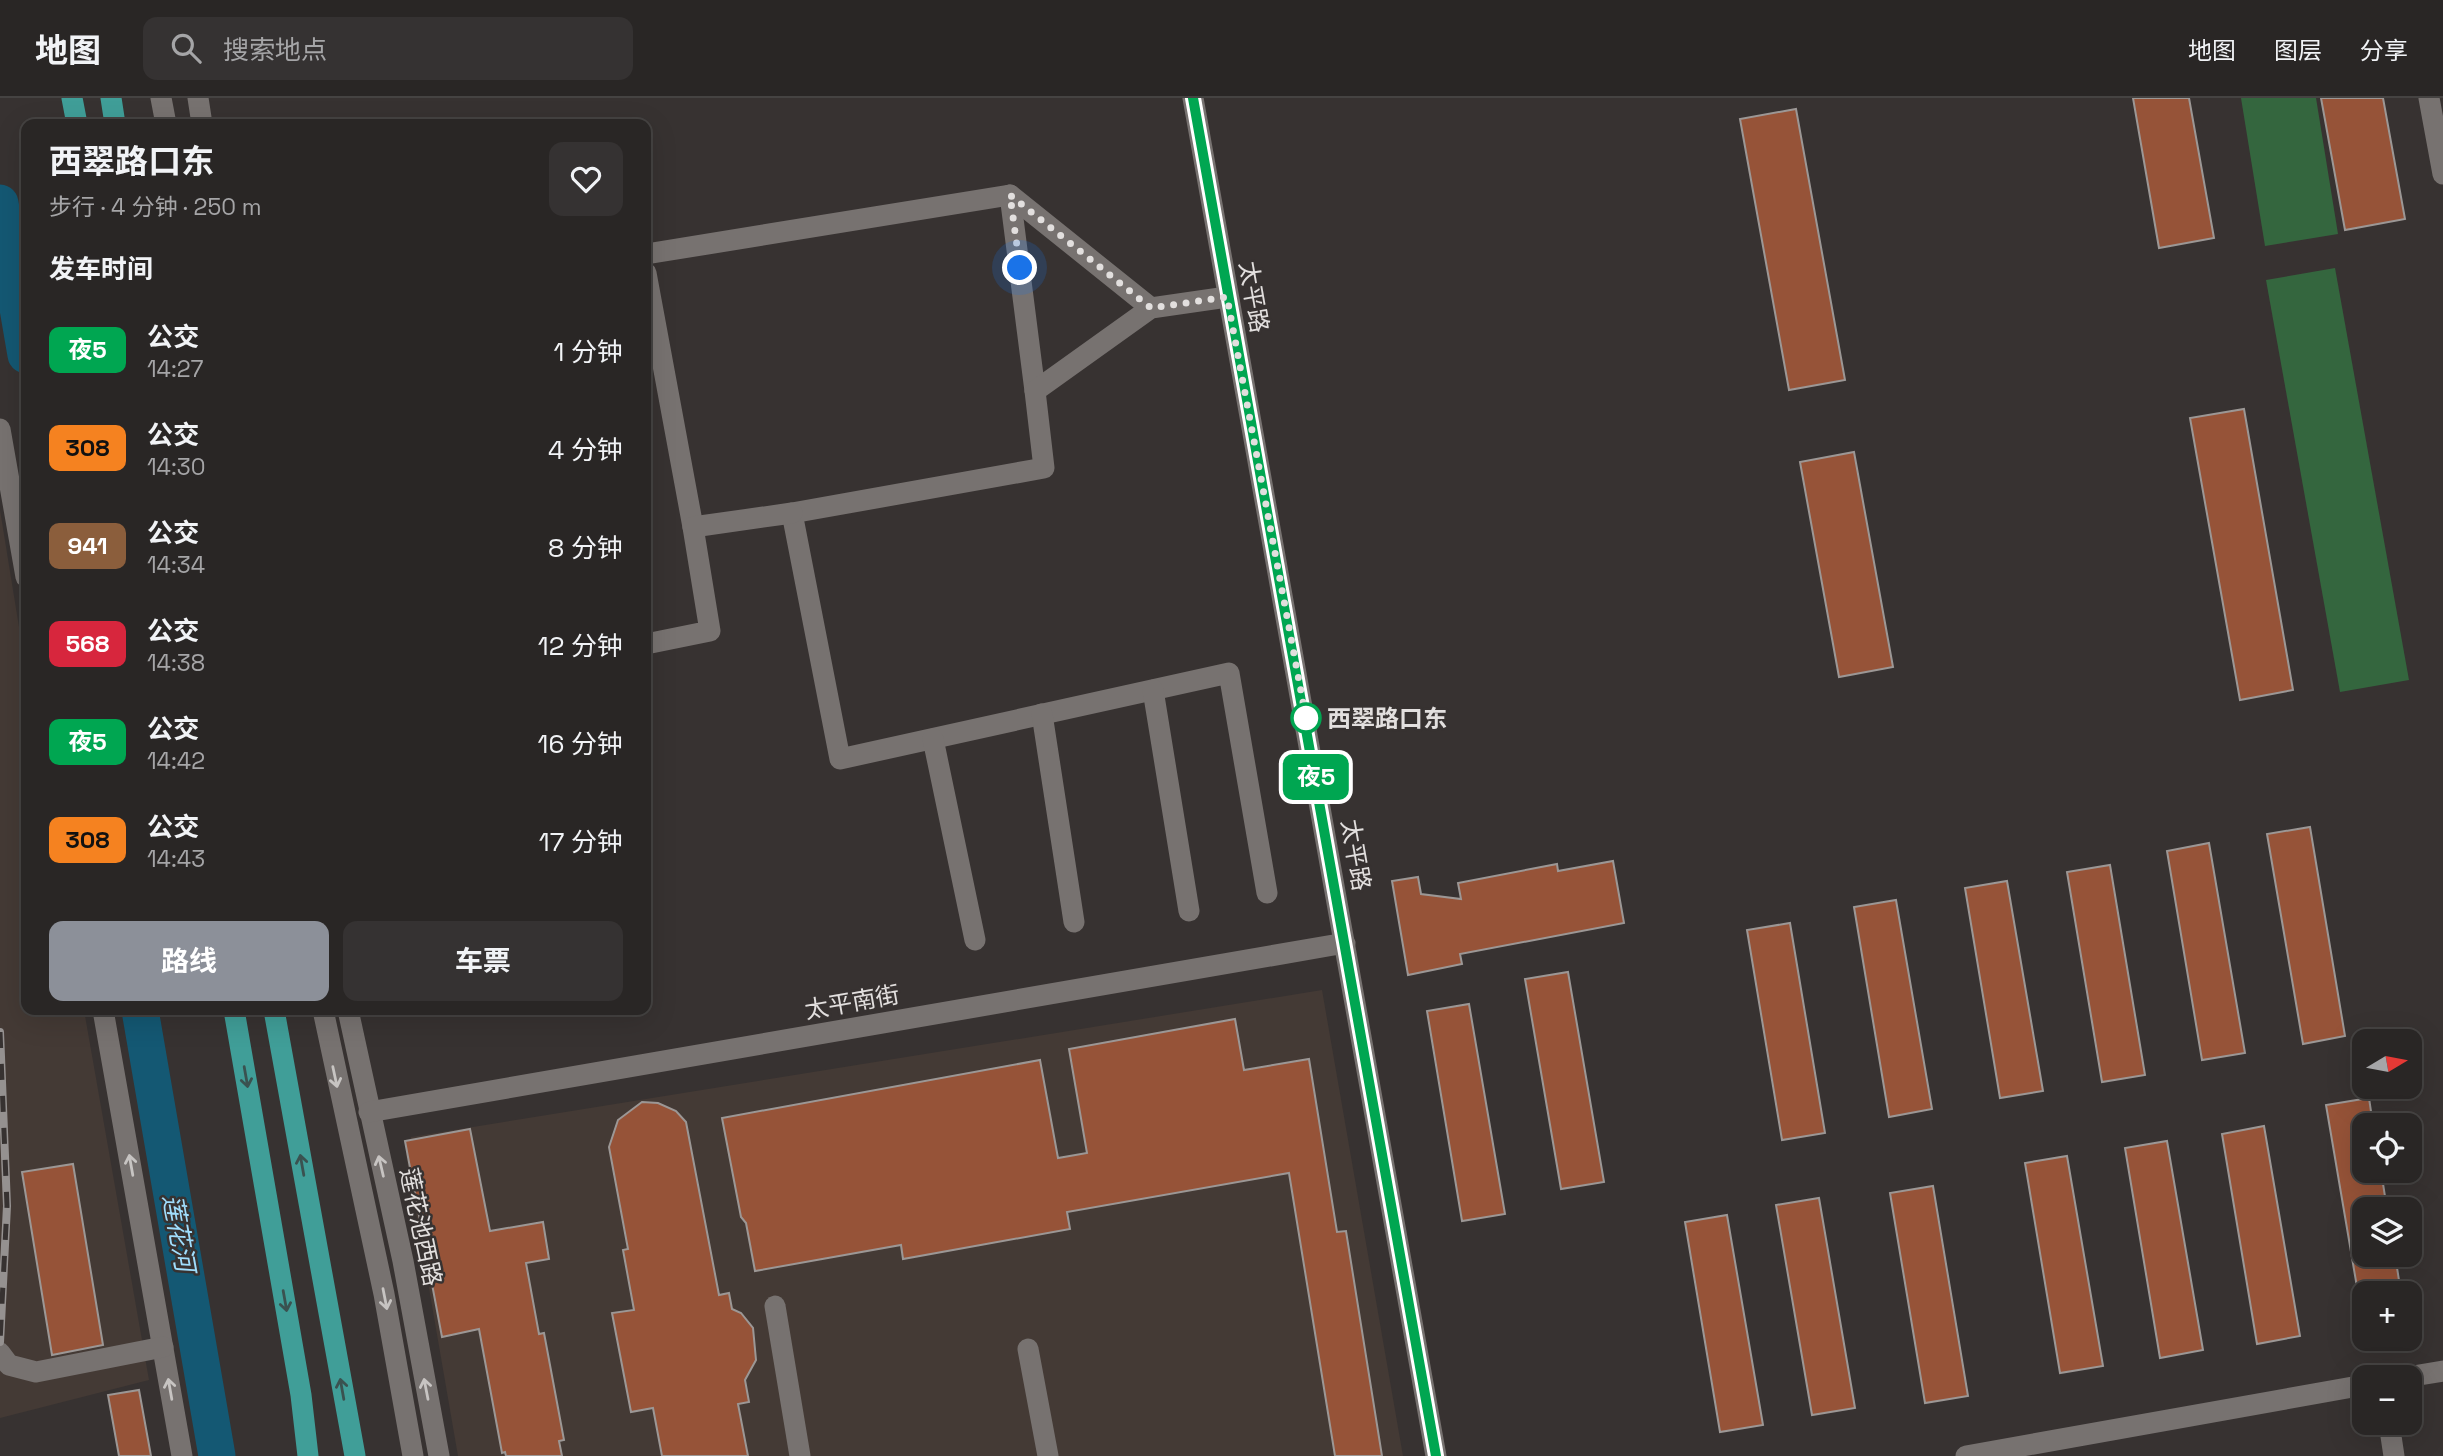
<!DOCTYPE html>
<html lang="zh">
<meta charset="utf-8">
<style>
body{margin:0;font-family:"Space Grotesk","Noto Sans SC",sans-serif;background:#353232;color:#f1f3f6;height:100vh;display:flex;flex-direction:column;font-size:26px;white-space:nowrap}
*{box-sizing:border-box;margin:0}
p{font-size:23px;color:#a5a5a7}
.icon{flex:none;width:38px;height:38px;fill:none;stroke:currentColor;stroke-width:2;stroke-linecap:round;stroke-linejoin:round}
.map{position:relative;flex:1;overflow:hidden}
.details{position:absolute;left:21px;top:21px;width:630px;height:896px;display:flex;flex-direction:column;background:#292625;border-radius:14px;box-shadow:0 7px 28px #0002,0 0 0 2px #454342}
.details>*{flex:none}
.badge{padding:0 14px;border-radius:10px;font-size:24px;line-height:46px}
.needle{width:46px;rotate:80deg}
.buttons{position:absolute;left:2352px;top:931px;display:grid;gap:14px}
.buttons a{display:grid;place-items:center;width:70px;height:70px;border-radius:14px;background:#292625;box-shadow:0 7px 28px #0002,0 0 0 2px #454342;font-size:35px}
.you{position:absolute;width:35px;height:35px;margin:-18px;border:5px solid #fff;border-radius:50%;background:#1a73e8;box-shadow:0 0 0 10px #1a73e833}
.map>.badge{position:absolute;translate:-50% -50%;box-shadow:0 0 0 4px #fff}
h2{padding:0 28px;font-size:26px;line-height:63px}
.round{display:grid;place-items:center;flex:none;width:74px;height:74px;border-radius:14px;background:#353232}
.headline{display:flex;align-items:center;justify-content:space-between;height:119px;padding:0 28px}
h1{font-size:33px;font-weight:700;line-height:52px}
.primary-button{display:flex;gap:14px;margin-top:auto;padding:14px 28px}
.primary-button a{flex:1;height:80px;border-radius:14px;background:#8c9099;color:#fff;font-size:28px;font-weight:700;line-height:80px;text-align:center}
.primary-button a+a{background:#353232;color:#f1f3f6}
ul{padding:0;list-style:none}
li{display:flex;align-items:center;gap:21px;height:98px;padding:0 28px}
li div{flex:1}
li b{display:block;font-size:26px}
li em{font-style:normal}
li .badge{min-width:77px;font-weight:700;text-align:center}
header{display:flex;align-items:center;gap:42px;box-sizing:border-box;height:98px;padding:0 35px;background:#292625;border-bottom:2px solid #454342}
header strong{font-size:33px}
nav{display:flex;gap:38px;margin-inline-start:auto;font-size:24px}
.search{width:490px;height:63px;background:#353232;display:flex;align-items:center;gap:18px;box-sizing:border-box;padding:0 24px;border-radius:14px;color:#a5a5a7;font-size:26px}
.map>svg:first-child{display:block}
.built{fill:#443a35}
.green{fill:#34663e}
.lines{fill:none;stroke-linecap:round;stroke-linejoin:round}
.river{stroke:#145873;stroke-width:37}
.building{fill:#965338;stroke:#9c9795;stroke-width:2}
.minor{stroke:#777270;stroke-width:21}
.highway{stroke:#409e98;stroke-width:21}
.rail-casing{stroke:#959190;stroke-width:8}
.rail{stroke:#373231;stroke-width:5;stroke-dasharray:16;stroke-linecap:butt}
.oneway{stroke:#3a5250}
.oneway2{stroke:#c7c4c2}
.line-casing{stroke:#fff;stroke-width:16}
.line{stroke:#00a651;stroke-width:10}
.walk{stroke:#e2dfde;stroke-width:7;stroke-dasharray:0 12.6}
.stop-dot{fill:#fff;stroke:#00a651;stroke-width:3.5}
.labels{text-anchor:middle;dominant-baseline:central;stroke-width:5;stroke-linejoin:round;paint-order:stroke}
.street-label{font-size:24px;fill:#e2dfde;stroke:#373231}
.stop-label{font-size:24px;font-weight:bold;fill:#e2dfde;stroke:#373231;text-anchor:start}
.water-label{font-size:26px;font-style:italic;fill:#a0defd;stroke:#373231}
</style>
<header>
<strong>地图</strong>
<div class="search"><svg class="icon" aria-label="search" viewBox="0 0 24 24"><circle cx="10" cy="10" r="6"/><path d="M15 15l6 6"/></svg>搜索地点</div>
<nav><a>地图</a><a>图层</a><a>分享</a></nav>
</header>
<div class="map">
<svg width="2443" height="1358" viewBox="0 0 2443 1358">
<rect width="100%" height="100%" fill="#373231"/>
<!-- built -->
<g class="built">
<polygon points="0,412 26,572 26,912 84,912 149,1282 0,1320"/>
<polygon points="1322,892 1403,1358 458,1358 406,1057 411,1039"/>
</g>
<!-- green -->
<g class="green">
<polygon points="2241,0 2316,0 2338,136 2265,148"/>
<polygon points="2335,170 2409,582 2340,594 2266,182"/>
</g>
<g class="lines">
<!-- river -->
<g class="river">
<polyline points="0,105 26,257"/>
<polyline points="140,912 217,1358"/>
</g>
</g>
<!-- building -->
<g class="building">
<polygon points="2133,0 2189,0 2214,140 2159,150"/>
<polygon points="2321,0 2383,0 2405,121 2345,132"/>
<polygon points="1796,11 1845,282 1789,292 1740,21"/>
<polygon points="2244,311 2293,592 2240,602 2190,320"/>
<polygon points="1854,354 1893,569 1839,579 1800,364"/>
<polygon points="2310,729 2345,938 2303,946 2267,736"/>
<polygon points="2209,745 2245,955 2202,962 2167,753"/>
<polygon points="1613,763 1624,825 1460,856 1462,866 1408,877 1392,783 1418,779 1421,796 1461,801 1458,785 1557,766 1558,773"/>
<polygon points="2110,767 2145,977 2102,984 2067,774"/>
<polygon points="2007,783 2043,993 2000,1000 1965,790"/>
<polygon points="1896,802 1932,1011 1889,1019 1854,809"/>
<polygon points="1790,825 1825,1035 1782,1042 1747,832"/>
<polygon points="1568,874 1604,1084 1561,1091 1525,881"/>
<polygon points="1469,906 1505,1116 1462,1123 1427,913"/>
<polygon points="1235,921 1244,972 1309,961 1337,1134 1346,1133 1382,1358 1335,1358 1289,1075 1067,1114 1070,1131 903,1161 901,1147 755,1173 746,1125 741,1119 722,1020 1040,962 1058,1060 1087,1055 1069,951"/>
<polygon points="2369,1000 2373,1027 2364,1027 2364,1073 2381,1073 2387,1111 2364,1111 2364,1157 2395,1157 2401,1195 2358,1195 2326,1007"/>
<polygon points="642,1004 658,1005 676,1013 686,1024 719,1197 729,1195 732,1211 741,1215 753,1230 756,1262 745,1282 749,1304 738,1306 748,1358 662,1358 653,1310 631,1314 612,1215 634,1212 623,1152 628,1151 609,1049 618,1022"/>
<polygon points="2264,1028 2300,1238 2257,1246 2222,1036"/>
<polygon points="470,1031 490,1133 543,1124 549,1161 526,1165 539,1236 544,1235 564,1342 559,1343 562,1358 506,1358 505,1354 502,1355 479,1231 442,1239 405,1043"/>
<polygon points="2167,1043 2203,1252 2160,1260 2125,1050"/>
<polygon points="2067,1058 2103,1268 2060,1275 2025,1065"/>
<polygon points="73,1066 103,1247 52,1257 22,1074"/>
<polygon points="1933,1088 1968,1298 1925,1305 1890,1095"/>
<polygon points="1819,1100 1855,1310 1812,1317 1776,1107"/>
<polygon points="1727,1117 1763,1327 1720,1334 1685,1124"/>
<polygon points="139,1292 151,1358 119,1358 108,1297"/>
</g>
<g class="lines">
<!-- minor -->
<g class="minor">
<polyline points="161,0 166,26"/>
<polyline points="198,0 202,26"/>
<polyline points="1193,0 1436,1358"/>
<polyline points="2429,0 2443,76"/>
<polyline points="1010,97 1035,293"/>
<polyline points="646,156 1010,97 1151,210"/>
<polyline points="646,175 693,429"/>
<polyline points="1227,199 1151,210 1035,293 1044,370 792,415 840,661 1229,575 1267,795"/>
<polyline points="0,331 26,479"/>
<polyline points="646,546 710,533 693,429 792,415"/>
<polyline points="1153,592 1189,813"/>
<polyline points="1042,616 1074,824"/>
<polyline points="933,641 975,842"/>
<polyline points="103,912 182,1358"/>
<polyline points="323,912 384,1196 413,1358"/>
<polyline points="348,912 403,1163 439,1358"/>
<polyline points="369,1014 1345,845"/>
<polyline points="775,1208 800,1358"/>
<polyline points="1028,1251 1048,1358"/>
<polyline points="0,1255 9,1267 36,1274 163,1249"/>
<polyline points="2407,1279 2443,1273"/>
<polyline points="2389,1325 2394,1358"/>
<polyline points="1966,1358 2364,1287"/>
</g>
<!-- highway -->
<g class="highway">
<polyline points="72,0 77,26"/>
<polyline points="111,0 115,26"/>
<polyline points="234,912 301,1297 308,1358"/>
<polyline points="274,912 355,1358"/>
</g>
<!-- rail casing -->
<g class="rail-casing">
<polyline id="rail" points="0,934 7,1108 0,1244"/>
</g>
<!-- rail -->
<use href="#rail" class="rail"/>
</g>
<!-- one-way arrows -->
<defs><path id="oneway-shaft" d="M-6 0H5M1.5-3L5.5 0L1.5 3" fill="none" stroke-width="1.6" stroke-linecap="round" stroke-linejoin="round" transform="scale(1.75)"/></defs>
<g class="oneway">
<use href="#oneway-shaft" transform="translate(246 979) rotate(80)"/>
<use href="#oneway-shaft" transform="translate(302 1067) rotate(-100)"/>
<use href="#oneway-shaft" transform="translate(285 1203) rotate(80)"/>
<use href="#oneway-shaft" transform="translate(342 1291) rotate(-100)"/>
</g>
<g class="oneway2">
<use href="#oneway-shaft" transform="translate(335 979) rotate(78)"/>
<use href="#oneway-shaft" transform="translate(131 1067) rotate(-100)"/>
<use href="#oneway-shaft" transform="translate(381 1068) rotate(-103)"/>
<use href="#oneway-shaft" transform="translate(385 1201) rotate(79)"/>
<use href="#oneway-shaft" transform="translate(170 1291) rotate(-100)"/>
<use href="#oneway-shaft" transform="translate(426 1291) rotate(-101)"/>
</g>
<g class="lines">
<!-- line casing -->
<g class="line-casing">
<polyline id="line" points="1193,0 1436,1358"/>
</g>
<!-- line -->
<use href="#line" class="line"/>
<!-- walk -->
<polyline class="walk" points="1020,170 1010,97 1151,210 1227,199 1306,620"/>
</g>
<!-- markers -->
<circle class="stop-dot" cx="1306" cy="620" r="14"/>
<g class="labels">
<!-- street labels -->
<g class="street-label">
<text transform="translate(1254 199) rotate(80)">太平路</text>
<text transform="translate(1356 757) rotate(80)">太平路</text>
<text transform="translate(852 904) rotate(-10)">太平南街</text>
<text transform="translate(421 1129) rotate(78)">莲花池西路</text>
</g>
<!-- stop labels -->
<g class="stop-label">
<text x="1327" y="620">西翠路口东</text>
</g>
<!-- water labels -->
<g class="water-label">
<text transform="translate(179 1135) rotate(80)">莲花河</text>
</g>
</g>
</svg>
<div class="buttons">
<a><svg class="needle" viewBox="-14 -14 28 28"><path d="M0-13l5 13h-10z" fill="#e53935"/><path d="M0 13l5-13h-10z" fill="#a5a5a7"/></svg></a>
<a><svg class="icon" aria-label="locate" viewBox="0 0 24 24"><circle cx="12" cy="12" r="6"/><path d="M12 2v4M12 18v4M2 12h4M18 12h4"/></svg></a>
<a><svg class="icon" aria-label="layers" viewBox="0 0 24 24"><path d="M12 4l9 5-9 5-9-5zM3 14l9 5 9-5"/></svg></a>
<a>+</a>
<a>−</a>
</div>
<div class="you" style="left:1020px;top:170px"></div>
<b class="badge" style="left:1316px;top:679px;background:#00a651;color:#fff">夜5</b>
<section class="details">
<div class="headline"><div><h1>西翠路口东</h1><p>步行 · 4 分钟 · 250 m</p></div><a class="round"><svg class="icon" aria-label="heart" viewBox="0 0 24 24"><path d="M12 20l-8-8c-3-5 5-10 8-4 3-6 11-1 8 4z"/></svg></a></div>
<h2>发车时间</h2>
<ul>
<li><span class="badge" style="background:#00a651;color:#fff">夜5</span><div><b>公交</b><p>14:27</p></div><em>1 分钟</em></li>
<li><span class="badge" style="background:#f58220;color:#111">308</span><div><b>公交</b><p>14:30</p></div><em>4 分钟</em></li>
<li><span class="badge" style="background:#8b5e3c;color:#fff">941</span><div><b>公交</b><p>14:34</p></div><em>8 分钟</em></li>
<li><span class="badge" style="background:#d7263d;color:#fff">568</span><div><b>公交</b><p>14:38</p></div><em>12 分钟</em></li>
<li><span class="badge" style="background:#00a651;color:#fff">夜5</span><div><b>公交</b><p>14:42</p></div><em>16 分钟</em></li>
<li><span class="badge" style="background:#f58220;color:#111">308</span><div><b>公交</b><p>14:43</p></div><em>17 分钟</em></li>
</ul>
<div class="primary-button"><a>路线</a><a>车票</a></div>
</section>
</div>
